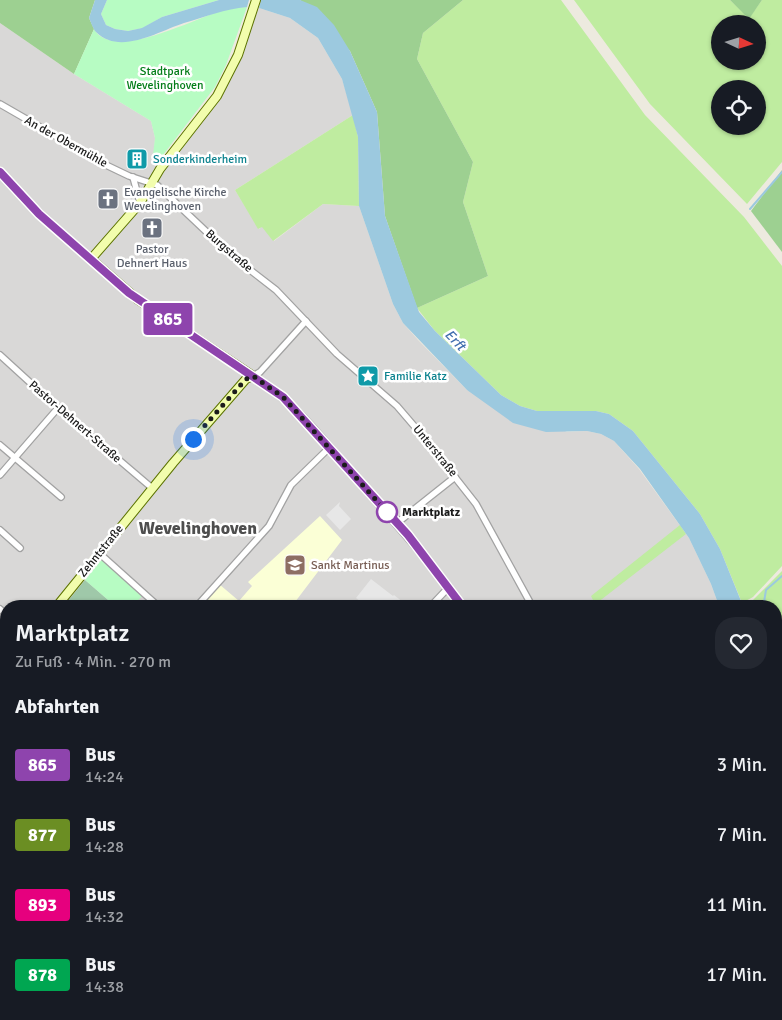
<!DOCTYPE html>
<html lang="de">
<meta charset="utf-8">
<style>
body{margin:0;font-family:Signika,sans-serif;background:#242831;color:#f1f3f6;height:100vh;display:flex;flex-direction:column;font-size:19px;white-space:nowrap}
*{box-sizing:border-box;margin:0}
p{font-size:16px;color:#9ea1a6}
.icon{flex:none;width:28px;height:28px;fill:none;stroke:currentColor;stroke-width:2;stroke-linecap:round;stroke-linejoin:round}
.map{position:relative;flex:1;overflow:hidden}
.panel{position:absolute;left:0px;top:600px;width:782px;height:420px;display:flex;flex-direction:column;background:#171b24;border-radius:20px 20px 0 0;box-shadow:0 1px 4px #0004}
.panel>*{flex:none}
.badge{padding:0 10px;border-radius:4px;font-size:18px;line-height:32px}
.needle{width:32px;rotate:94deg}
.tools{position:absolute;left:711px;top:15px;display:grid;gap:10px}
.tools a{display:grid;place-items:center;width:55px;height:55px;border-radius:50%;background:#171b24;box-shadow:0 1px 4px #0004;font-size:25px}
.you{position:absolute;width:25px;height:25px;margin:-12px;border:4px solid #fff;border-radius:50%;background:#1a73e8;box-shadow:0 0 0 8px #1a73e833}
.map>.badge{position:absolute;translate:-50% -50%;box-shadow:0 0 0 2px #fff}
h2{padding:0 15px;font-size:19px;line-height:45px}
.round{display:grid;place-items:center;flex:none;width:52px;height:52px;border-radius:20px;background:#242831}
.overview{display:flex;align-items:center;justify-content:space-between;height:85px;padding:0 15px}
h1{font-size:24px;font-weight:600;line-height:38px}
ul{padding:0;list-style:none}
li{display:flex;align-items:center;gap:15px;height:70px;padding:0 15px}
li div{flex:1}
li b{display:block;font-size:19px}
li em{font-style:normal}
li .badge{min-width:55px;font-weight:700;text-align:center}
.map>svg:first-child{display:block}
.residential{fill:#d9d8d7}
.commercial{fill:#f0d1cc}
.education{fill:#fbffd6}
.farmland{fill:#e8eec8}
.grass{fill:#bfeca0;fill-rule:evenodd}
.forest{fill:#9dd091}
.cemetery{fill:#9fc8a9}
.park{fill:#b7fcc3}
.parking{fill:#e7e7e7}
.water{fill:#9cc9df}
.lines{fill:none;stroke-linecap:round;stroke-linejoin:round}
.stream{stroke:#9cc9df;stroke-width:2}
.minor-casing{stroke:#a2a2a2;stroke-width:8}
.tertiary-casing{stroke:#a2a2a2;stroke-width:9}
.secondary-casing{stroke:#5c7300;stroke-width:10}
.primary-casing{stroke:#916e00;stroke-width:11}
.minor{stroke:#fff;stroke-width:5.5}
.tertiary{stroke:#fff;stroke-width:7}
.secondary{stroke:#f2fdad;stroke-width:8}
.primary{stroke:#ffda92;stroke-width:9}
.line-casing{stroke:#fff;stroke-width:11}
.line{stroke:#8e44ad;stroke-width:8}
.walk{stroke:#1b1b1b;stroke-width:5;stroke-dasharray:0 9}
.stop-dot{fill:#fff;stroke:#8e44ad;stroke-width:2.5}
.labels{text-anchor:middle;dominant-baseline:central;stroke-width:5;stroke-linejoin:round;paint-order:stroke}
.park-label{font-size:12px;fill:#047d19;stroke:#fff}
.street-label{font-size:12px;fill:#1b1b1b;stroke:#fff}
.culture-label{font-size:12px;fill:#0d838f;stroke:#fff;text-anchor:start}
.worship-label{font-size:12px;fill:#5b616d;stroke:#fff;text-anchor:start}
.stop-label{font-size:12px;font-weight:bold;fill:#1b1b1b;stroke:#fff;text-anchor:start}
.education-label{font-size:12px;fill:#785e54;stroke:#fff;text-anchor:start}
.water-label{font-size:14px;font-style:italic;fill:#426faf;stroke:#fff}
.district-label{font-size:18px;font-weight:bold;fill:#4e4e4e;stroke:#fff}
</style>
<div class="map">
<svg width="782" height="1020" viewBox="0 0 782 1020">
<rect width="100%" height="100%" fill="#edeadf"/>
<!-- residential -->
<g class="residential">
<polygon points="259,8 290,18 318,38 342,79 353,115 235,190 259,229 262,226 274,241 323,204 359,206 393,304 403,323 418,340 467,390 567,432 587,431 601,434 614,441 639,469 689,538 711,584 719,606 6,606 6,927 0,922 0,23 74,74 151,121 155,138 154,155 169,165 221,99"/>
<polygon points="776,747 782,762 782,998 776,1004"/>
<polygon points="134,1014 492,1014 486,1020 142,1020"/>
<polygon points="679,1014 767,1014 761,1020 672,1020"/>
</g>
<!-- commercial -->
<polygon class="commercial" points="503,1014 679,1014 672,1020 497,1020"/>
<!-- education -->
<polygon class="education" points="320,516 342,540 292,606 201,606 219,584 239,601 252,586 248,582"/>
<!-- farmland -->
<polygon class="farmland" points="0,988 6,993 6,1014 32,1014 40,1020 0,1020"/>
<!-- grass -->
<g class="grass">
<polygon points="463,0 561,0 645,115 744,217 782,266 782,566 753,597 742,603 720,549 700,514 633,431 609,414 596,411 537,411 520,406 501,395 435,331 417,308 488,276 463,202 473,162 417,59 423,33"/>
<path d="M574,0h156l19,18 13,-18h20v162l-35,42 -97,-100zM720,24h38v37h-38zM720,89h38v37h-38z"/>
<polygon points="353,115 358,137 359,206 323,204 273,241 262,227 258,229 235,190"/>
<polygon points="680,525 686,534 593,606 588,605 593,600 591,596"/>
<polygon points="782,571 782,706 776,692 776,606 747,606"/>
<polygon points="79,1014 119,1014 127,1020 86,1020"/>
</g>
<!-- forest -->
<g class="forest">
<polygon points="0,0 95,0 89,18 94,29 74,74 0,23"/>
<polygon points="300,0 463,0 423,33 417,59 473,162 463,202 488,276 417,308 385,216 377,112 350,51"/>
<polygon points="730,0 762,0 749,19"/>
<polygon points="782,170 782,252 751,211"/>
</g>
<!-- cemetery -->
<polygon class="cemetery" points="85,580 115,606 64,606"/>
<!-- park -->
<g class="park">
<polygon points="107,0 219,0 162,17 143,28 128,31 115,29 106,25 101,14"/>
<path d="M247,7l-21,58 -11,22 -55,72 -7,-4 2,-17 -4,-17 -77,-47 20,-45c19,34 103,-12 130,-19 7,-2 16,-3 23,-3z"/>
<polygon points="101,556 143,595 133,606 115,606 85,580"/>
</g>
<!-- parking -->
<g class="parking">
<polygon points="340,502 339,506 351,519 340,530 326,515"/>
<polygon points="371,579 393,596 394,595 408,606 366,606 356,598"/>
</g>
<!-- water -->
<g class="water">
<path d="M95,0h12l-6,14 5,11 9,4 13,2 14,-3 20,-11 57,-17h30l-2,7c-22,2 -42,10 -63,16 -25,8 -64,33 -88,9 -3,-3 -5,-10 -7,-14z"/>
<polygon points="261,0 300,0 317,7 334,25 350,51 377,112 385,216 419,312 435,331 501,395 520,406 537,411 596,411 609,414 633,431 700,514 720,549 743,606 719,606 711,584 689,538 640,469 614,441 601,434 587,431 546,432 513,423 467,390 403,323 393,304 359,206 358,137 342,79 318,38 290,18 259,8"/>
<polygon points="776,692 782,706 782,762 776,747"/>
</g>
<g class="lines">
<!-- stream -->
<g class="stream">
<polyline points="750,209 782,172"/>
<polyline points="755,606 764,602 766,590 782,576"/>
</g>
<!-- minor casing -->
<g class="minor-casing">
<g id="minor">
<polyline points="0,104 106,165 129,176 157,185 232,256 276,290 337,354 397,406 421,434 476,504 532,606"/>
<polyline points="133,177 140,203"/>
<polyline points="0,355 58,408 152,488"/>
<polyline points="253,376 260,372 306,321"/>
<polyline points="0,445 61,497"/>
<polyline points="0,475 58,408"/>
<polyline points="397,523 455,477"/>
<polyline points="0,530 20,548"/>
<polyline points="99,553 158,606"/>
<polyline points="197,606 269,526 291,485 329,448"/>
<polyline points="431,606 449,587"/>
<polyline points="0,609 6,614"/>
<polyline points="0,647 6,636"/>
<polyline points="127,1014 135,1020"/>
<polyline points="357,1014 362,1020"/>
<polyline points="688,1014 691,1020"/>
</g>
</g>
<!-- tertiary casing -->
<g class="tertiary-casing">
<g id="tertiary">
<polyline points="0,172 34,208 91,259"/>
<path d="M253,376c41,25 71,65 102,101 37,43 75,83 107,129"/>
</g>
</g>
<!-- secondary casing -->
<g class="secondary-casing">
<g id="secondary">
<polyline points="253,376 137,299 91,259 140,203 160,169 217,96 238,55 256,0"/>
<polyline points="57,606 173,463 246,379 253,376"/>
<polyline points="0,698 6,687"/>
<polyline points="776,827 782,829"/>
<polyline points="490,1020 495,1014"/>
</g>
</g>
<!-- primary casing -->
<g class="primary-casing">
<g id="primary">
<polyline points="0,957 6,962"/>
<polyline points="68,1014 75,1020"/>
</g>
</g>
<!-- minor -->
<use href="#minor" class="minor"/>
<!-- tertiary -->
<use href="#tertiary" class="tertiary"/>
<!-- secondary -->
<use href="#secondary" class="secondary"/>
<!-- primary -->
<use href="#primary" class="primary"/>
</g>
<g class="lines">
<!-- line casing -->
<g class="line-casing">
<polyline id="line" points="0,172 39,214 129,293 283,397 408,535 462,606"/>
</g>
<!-- line -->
<use href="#line" class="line"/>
<!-- walk -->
<polyline class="walk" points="193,439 246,379 253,376 283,397 387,512"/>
</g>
<!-- icons -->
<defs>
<g id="building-square" transform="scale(1.125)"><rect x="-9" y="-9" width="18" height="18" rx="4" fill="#0f9aa8" stroke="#fff"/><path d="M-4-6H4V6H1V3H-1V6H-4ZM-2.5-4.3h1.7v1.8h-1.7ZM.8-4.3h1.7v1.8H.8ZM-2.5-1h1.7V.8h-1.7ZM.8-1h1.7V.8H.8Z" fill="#fff"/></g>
<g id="church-square" transform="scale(1.125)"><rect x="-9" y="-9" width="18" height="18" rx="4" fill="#6b7280" stroke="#fff"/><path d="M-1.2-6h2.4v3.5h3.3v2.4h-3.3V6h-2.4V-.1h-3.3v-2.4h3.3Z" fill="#fff"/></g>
<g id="sight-square" transform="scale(1.125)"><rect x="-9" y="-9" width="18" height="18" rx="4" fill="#0f9aa8" stroke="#fff"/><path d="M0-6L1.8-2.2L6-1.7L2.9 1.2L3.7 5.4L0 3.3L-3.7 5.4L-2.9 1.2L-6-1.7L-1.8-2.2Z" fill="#fff"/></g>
<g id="school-square" transform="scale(1.125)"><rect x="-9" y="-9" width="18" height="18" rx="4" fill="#8d6e63" stroke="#fff"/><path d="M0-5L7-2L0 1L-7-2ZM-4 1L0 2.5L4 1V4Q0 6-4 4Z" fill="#fff"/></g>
</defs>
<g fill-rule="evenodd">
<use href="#building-square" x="137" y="159"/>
<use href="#church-square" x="108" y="199"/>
<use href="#church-square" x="152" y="228"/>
<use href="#sight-square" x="368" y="376"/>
<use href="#school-square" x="295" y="565"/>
</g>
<!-- markers -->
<circle class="stop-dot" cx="387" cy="512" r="10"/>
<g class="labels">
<!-- park labels -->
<g class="park-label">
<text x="165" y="71">Stadtpark<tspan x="165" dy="14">Wevelinghoven</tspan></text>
</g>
<!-- street labels -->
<g class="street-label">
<text transform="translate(66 142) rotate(29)">An der Obermühle</text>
<text transform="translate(229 251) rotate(41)">Burgstraße</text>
<text transform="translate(75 422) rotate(41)">Pastor-Dehnert-Straße</text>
<text transform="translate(435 451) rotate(51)">Unterstraße</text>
<text transform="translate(101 551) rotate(-51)">Zehntstraße</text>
</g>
<!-- culture labels -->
<g class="culture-label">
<text x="153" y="159">Sonderkinderheim</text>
<text x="384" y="376">Familie Katz</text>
</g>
<!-- worship labels -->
<g class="worship-label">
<text x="124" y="192">Evangelische Kirche<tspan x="124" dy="14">Wevelinghoven</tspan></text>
<text x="152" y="249" text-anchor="middle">Pastor<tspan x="152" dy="14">Dehnert Haus</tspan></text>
</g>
<!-- stop labels -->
<g class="stop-label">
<text x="402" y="512">Marktplatz</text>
</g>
<!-- education labels -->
<g class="education-label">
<text x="311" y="565">Sankt Martinus</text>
</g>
<!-- water labels -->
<g class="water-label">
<text transform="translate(455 340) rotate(46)">Erft</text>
</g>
<!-- district labels -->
<g class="district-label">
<text x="198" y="528">Wevelinghoven</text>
</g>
</g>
</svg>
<div class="tools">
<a><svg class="needle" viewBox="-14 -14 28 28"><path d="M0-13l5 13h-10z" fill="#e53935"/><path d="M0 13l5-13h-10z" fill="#9ea1a6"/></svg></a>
<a><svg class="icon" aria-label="locate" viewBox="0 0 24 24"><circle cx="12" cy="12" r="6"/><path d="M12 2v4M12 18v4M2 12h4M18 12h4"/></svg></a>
</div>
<div class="you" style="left:193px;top:439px"></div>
<b class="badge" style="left:168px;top:319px;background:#8e44ad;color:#fff">865</b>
<section class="panel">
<div class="overview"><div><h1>Marktplatz</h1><p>Zu Fuß · 4 Min. · 270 m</p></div><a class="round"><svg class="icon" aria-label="heart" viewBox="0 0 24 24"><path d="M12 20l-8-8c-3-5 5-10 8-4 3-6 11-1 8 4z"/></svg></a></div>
<h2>Abfahrten</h2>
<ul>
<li><span class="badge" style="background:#8e44ad;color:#fff">865</span><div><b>Bus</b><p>14:24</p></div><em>3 Min.</em></li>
<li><span class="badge" style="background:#6b8e23;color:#fff">877</span><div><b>Bus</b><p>14:28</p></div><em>7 Min.</em></li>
<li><span class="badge" style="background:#e6007e;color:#fff">893</span><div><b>Bus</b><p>14:32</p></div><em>11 Min.</em></li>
<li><span class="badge" style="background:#00a651;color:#fff">878</span><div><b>Bus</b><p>14:38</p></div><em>17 Min.</em></li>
</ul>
</section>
</div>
